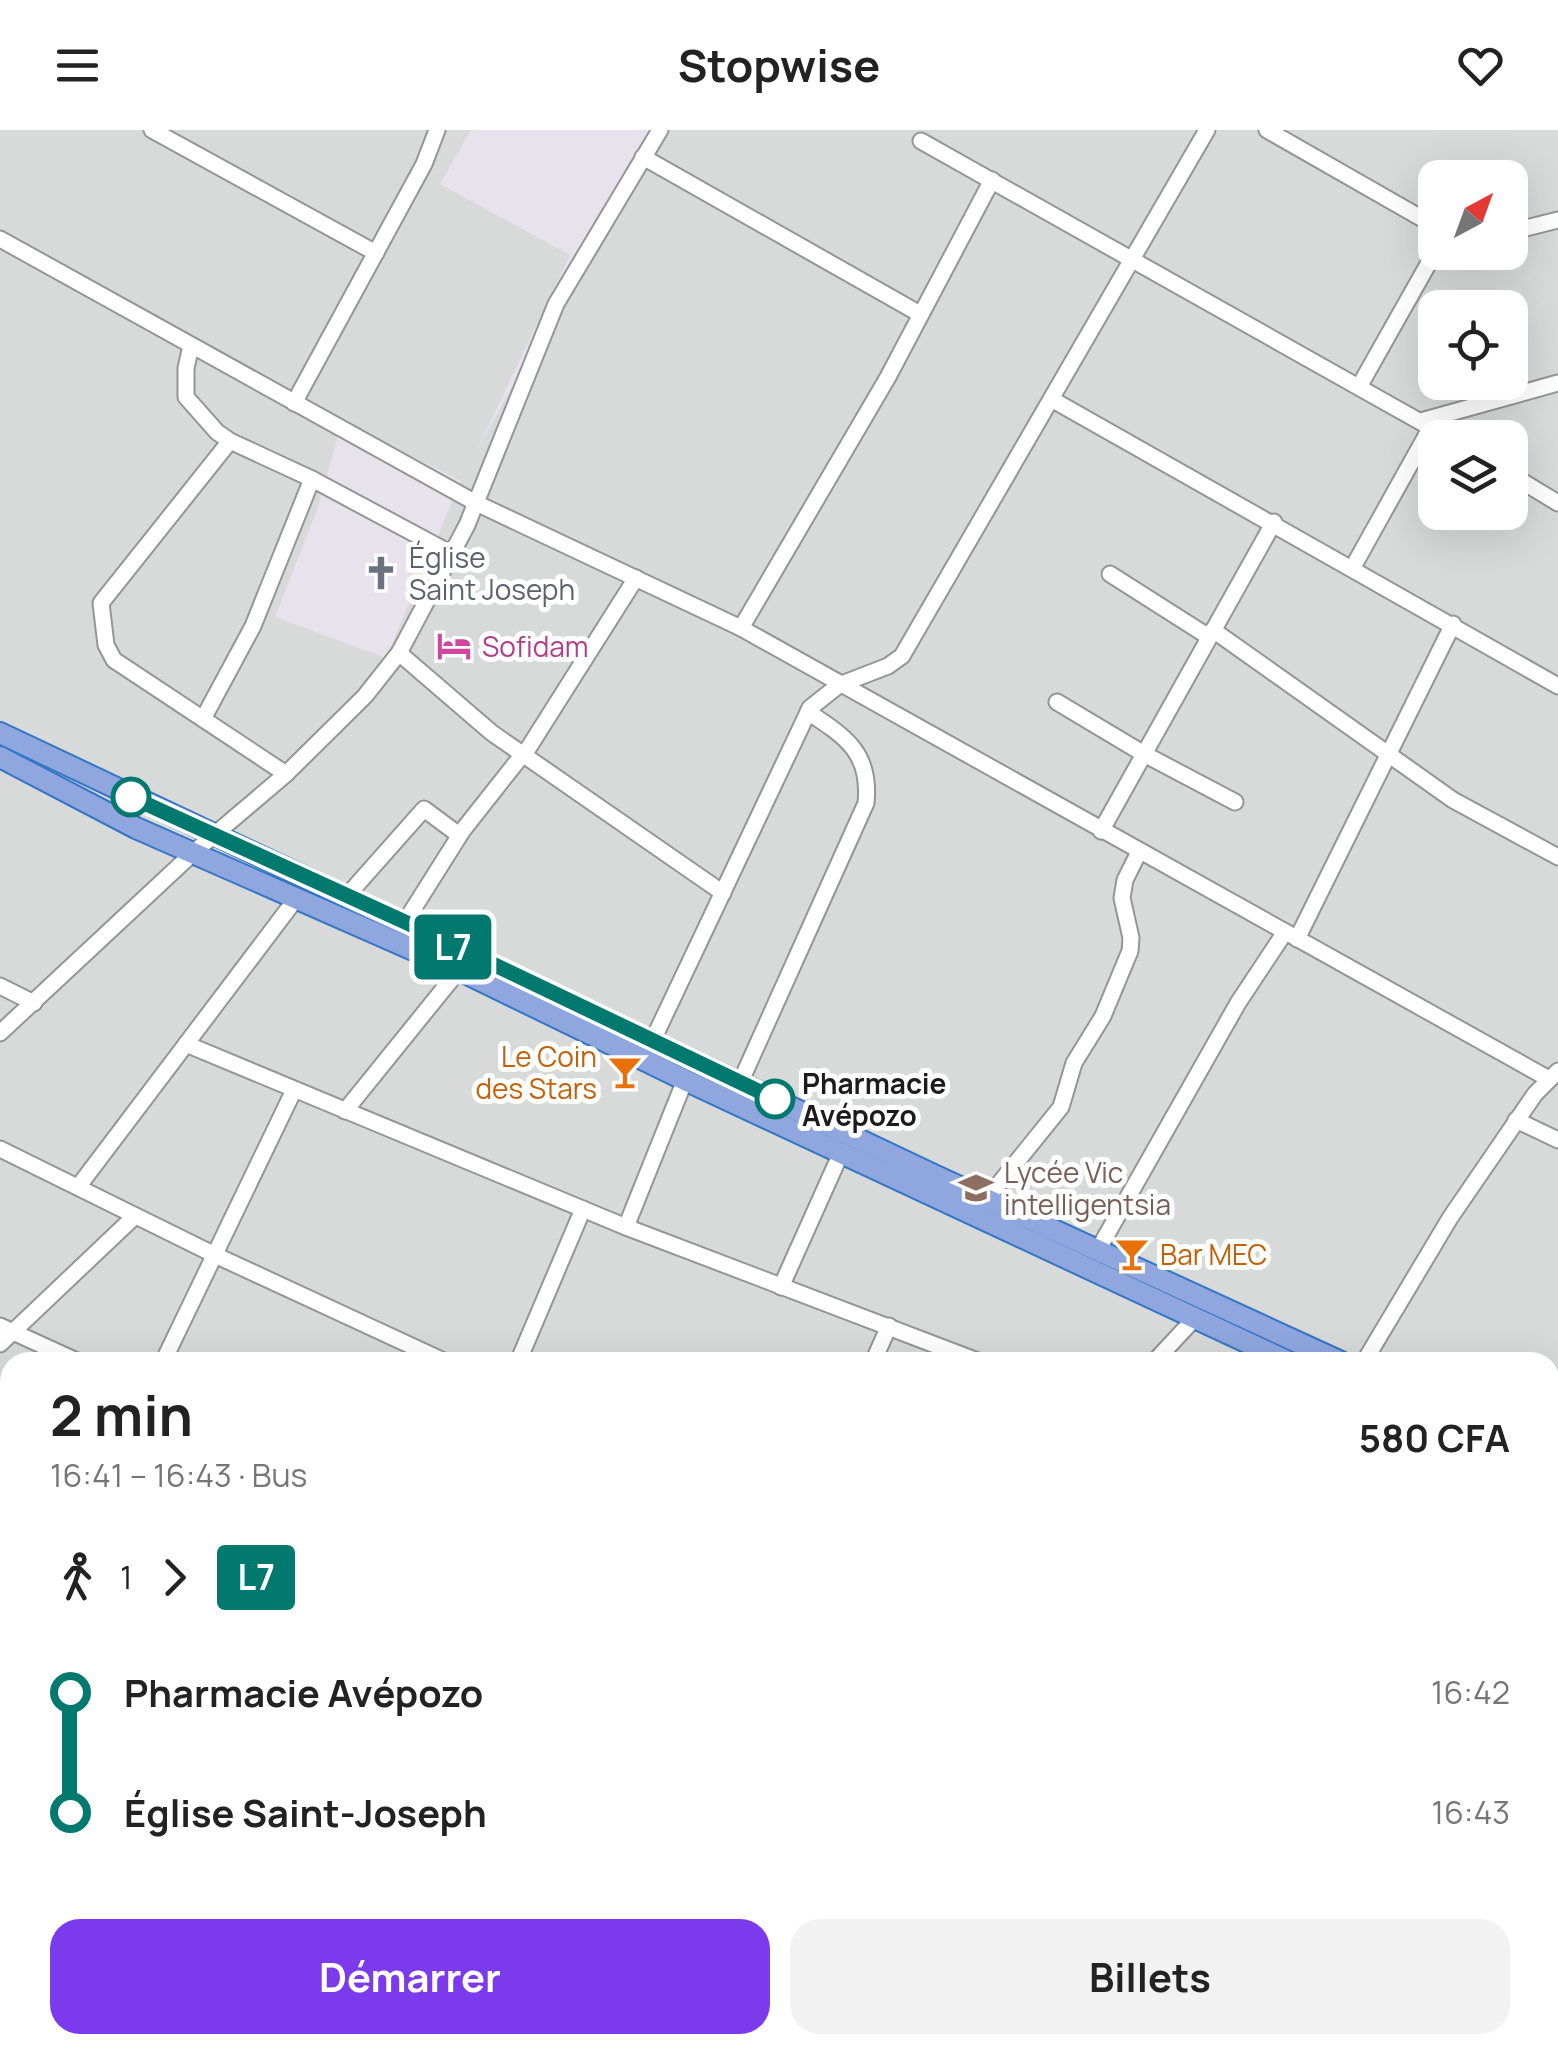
<!DOCTYPE html>
<html lang="fr">
<meta charset="utf-8">
<style>
body{margin:0;font-family:Manrope,sans-serif;background:#f2f2f2;color:#222;height:100vh;display:flex;flex-direction:column;font-size:38px;white-space:nowrap}
*{box-sizing:border-box;margin:0}
p{font-size:32px;color:#767676}
.icon{flex:none;width:55px;height:55px;fill:none;stroke:currentColor;stroke-width:2;stroke-linecap:round;stroke-linejoin:round}
.map{position:relative;flex:1;overflow:hidden}
.sheet{position:absolute;left:0px;top:1222px;width:1560px;height:702px;display:flex;flex-direction:column;background:#fff;border-radius:30px 30px 0 0;box-shadow:0 10px 40px #0002}
.sheet>*{flex:none}
.badge{padding:0 20px;border-radius:8px;font-size:35px;line-height:65px}
.needle{width:65px;rotate:41deg}
.fabs{position:absolute;left:1418px;top:30px;display:grid;gap:20px}
.fabs a{display:grid;place-items:center;width:110px;height:110px;border-radius:20px;background:#fff;box-shadow:0 10px 40px #0002;font-size:50px}
.map>.badge{position:absolute;translate:-50% -50%;box-shadow:0 0 0 5px #fff}
.legs{display:flex;align-items:center;gap:15px;height:110px;padding:0 50px;font-size:32px}
.legs p{margin-inline-start:auto}
.summary{display:flex;align-items:center;justify-content:space-between;height:170px;padding:0 50px}
h1{font-size:55px;font-weight:700;line-height:75px}
.primary-button{display:flex;gap:20px;margin-top:auto;padding:20px 50px}
.primary-button a{flex:1;height:115px;border-radius:30px;background:#7c3aed;color:#fff;font-size:40px;font-weight:700;line-height:115px;text-align:center}
.primary-button a+a{background:#f2f2f2;color:#222}
ul{padding:0 50px;list-style:none}
li{display:flex;align-items:center;gap:35px;height:120px;font-size:38px}
li i{display:grid;place-items:center;width:15px;height:100%;margin:0 12px;background:currentColor}
li i::after{content:'';width:25px;height:25px;margin:-12px;border:8px solid;border-radius:50%;background:#fff}
li p{margin-inline-start:auto}
li:first-child i{background:linear-gradient(#0000 50%,currentColor 0)}
li:last-child i{background:linear-gradient(currentColor 50%,#0000 0)}
header{display:flex;justify-content:space-between;align-items:center;height:130px;padding:0 50px;background:#fff;font-size:45px;font-weight:700}
.map>svg:first-child{display:block}
.residential{fill:#d8d9d9;fill-rule:evenodd}
.water{fill:#d1d6a6}
.lines{fill:none;stroke-linecap:round;stroke-linejoin:round}
.minor-casing{stroke:#959595;stroke-width:19}
.highway-casing{stroke:#3376c6;stroke-width:24}
.minor{stroke:#fff;stroke-width:15}
.highway{stroke:#8fa7de;stroke-width:20}
.line-1-casing{stroke:#fff;stroke-width:22}
.line-1{stroke:#01796f;stroke-width:15}
.stop-1-dot{fill:#fff;stroke:#01796f;stroke-width:5}
.labels{text-anchor:middle;dominant-baseline:central;stroke-width:10;stroke-linejoin:round;paint-order:stroke}
.worship-label{font-size:28px;fill:#5b616d;stroke:#fff;text-anchor:start}
.hotel-label{font-size:28px;fill:#b23c85;stroke:#fff;text-anchor:start}
.food-label{font-size:28px;fill:#c56008;stroke:#fff;text-anchor:end}
.stop-label{font-size:28px;font-weight:bold;fill:#1b1b1b;stroke:#fff;text-anchor:start}
.education-label{font-size:28px;fill:#785e54;stroke:#fff;text-anchor:start}
</style>
<header><svg class="icon" aria-label="menu" viewBox="0 0 24 24"><path d="M4 6h16M4 12h16M4 18h16"/></svg>Stopwise<svg class="icon" aria-label="heart" viewBox="0 0 24 24"><path d="M12 20l-8-8c-3-5 5-10 8-4 3-6 11-1 8 4z"/></svg></header>
<div class="map">
<svg width="1558" height="1923" viewBox="0 0 1558 1923">
<rect width="100%" height="100%" fill="#e7e2ec"/>
<!-- residential -->
<g class="residential">
<path d="M0,0h471l-31,54 130,71 -96,201 179,-326h905v1786l-4,-2 -4,6v-558h-1540v310l-10,-5zM1435,48h75v74h-75zM1435,178h75v74h-75zM342,291l119,60 -75,177 -111,-41 43,-110zM1435,308h75v74h-75z"/>
<polygon points="980,1915 1307,1915 1294,1923 978,1923"/>
</g>
<!-- water -->
<polygon class="water" points="0,1590 10,1596 10,1915 546,1915 562,1923 0,1923"/>
<g class="lines">
<!-- minor casing -->
<g class="minor-casing">
<g id="minor">
<polyline points="152,0 376,123"/>
<polyline points="1267,0 1435,96"/>
<polyline points="921,11 1449,308"/>
<polyline points="643,27 920,184"/>
<polyline points="1510,102 1558,90"/>
<polyline points="0,109 476,373 741,498 1549,949"/>
<polyline points="191,216 186,238 186,267 217,302 230,311 312,349 452,424"/>
<polyline points="1360,255 1435,122"/>
<polyline points="1053,270 1558,556"/>
<polyline points="294,273 424,34 437,0"/>
<polyline points="1421,291 1558,253"/>
<polyline points="230,311 101,473 106,515 114,530 286,644"/>
<polyline points="1510,344 1558,373"/>
<polyline points="1353,437 1431,297"/>
<polyline points="1110,444 1209,507"/>
<polyline points="741,498 888,247 992,50"/>
<polyline points="1213,500 1453,670 1558,727"/>
<polyline points="399,523 492,603 723,763"/>
<polyline points="1057,572 1144,624 1235,672"/>
<polyline points="203,589 253,496 312,349"/>
<polyline points="524,625 636,448"/>
<polyline points="1101,701 1274,392"/>
<polyline points="346,767 424,679 459,705"/>
<polyline points="405,792 463,700 523,624"/>
<polyline points="1297,809 1453,494"/>
<polyline points="0,856 34,873"/>
<polyline points="0,903 193,723 286,644 365,566 399,523 467,395 556,174 660,0"/>
<polyline points="652,912 810,578 839,555 888,536 902,526 1207,0"/>
<polyline points="186,914 626,1097 980,1232"/>
<path d="M740,953l126,-280c5,-50 -20,-66 -58,-91"/>
<polyline points="345,981 459,840"/>
<polyline points="1516,990 1558,1010"/>
<polyline points="0,1019 215,1125 446,1232"/>
<polyline points="78,1057 295,770"/>
<polyline points="986,1070 1061,977 1074,933 1103,886 1130,821 1131,808 1122,768 1125,750 1139,722"/>
<polyline points="626,1097 685,950"/>
<polyline points="1098,1120 1238,873 1285,802"/>
<polyline points="781,1157 841,1023"/>
<polyline points="0,1196 79,1232"/>
<polyline points="0,1214 135,1086"/>
<polyline points="163,1232 294,960"/>
<polyline points="518,1232 583,1079"/>
<polyline points="873,1232 889,1196"/>
<polyline points="1154,1232 1195,1188"/>
<polyline points="1364,1232 1450,1088 1535,964 1558,941"/>
<polyline points="1550,1318 1558,1303"/>
<polyline points="0,1358 10,1364"/>
<polyline points="1550,1546 1558,1544"/>
<polyline points="1550,1717 1558,1710"/>
<polyline points="1550,1898 1558,1902"/>
<polyline points="1070,1915 1082,1923"/>
<polyline points="814,1923 818,1915"/>
<polyline points="989,1923 1001,1915"/>
<polyline points="1247,1923 1259,1915"/>
</g>
</g>
<!-- highway casing -->
<g class="highway-casing">
<g id="highway">
<polyline points="0,603 936,1046 1341,1232"/>
<polyline points="0,627 136,698 459,840 685,950 1289,1232"/>
<polyline points="1550,1331 1558,1336"/>
<polyline points="1550,1361 1558,1365"/>
</g>
</g>
<!-- minor -->
<use href="#minor" class="minor"/>
<!-- highway -->
<use href="#highway" class="highway"/>
</g>
<g class="lines">
<!-- line-1 casing -->
<g class="line-1-casing">
<polyline id="line-1" points="131,667 405,792 775,969"/>
</g>
<!-- line-1 -->
<use href="#line-1" class="line-1"/>
</g>
<!-- icons -->
<defs>
<g id="church-bare" transform="scale(2.7)"><path d="M-1.2-6h2.4v3.5h3.3v2.4h-3.3V6h-2.4V-.1h-3.3v-2.4h3.3Z" fill="#6b7280" stroke="#fff" stroke-width="2.5" paint-order="stroke"/></g>
<g id="hotel-bare" transform="scale(2.7)"><path d="M-6-4.5h1.5V1H6V5H4.5V3h-9V5H-6ZM-4 0a1.8 1.8 0 1 1 3.6 0ZM.5 0V-2.5h3Q6-2.5 6 0Z" fill="#d1479c" stroke="#fff" stroke-width="2.5" paint-order="stroke"/></g>
<g id="bar-bare" transform="scale(2.7)"><path d="M-6-5H6L.8 .8V4.5H3.5V6h-7V4.5H-.8V.8Z" fill="#e8710a" stroke="#fff" stroke-width="2.5" paint-order="stroke"/></g>
<g id="university-bare" transform="scale(2.7)"><path d="M0-5L7-2L0 1L-7-2ZM-4 1L0 2.5L4 1V4Q0 6-4 4Z" fill="#8d6e63" stroke="#fff" stroke-width="2.5" paint-order="stroke"/></g>
</defs>
<g fill-rule="evenodd">
<use href="#church-bare" x="381" y="443"/>
<use href="#hotel-bare" x="454" y="516"/>
<use href="#bar-bare" x="625" y="942"/>
<use href="#university-bare" x="976" y="1058"/>
<use href="#bar-bare" x="1132" y="1124"/>
</g>
<!-- markers -->
<g class="stop-1-dot">
<circle cx="131" cy="667" r="18"/>
<circle cx="775" cy="969" r="18"/>
</g>
<g class="labels">
<!-- worship labels -->
<g class="worship-label">
<text x="409" y="427">Église<tspan x="409" dy="32">Saint Joseph</tspan></text>
</g>
<!-- hotel labels -->
<g class="hotel-label">
<text x="482" y="516">Sofidam</text>
</g>
<!-- food labels -->
<g class="food-label">
<text x="597" y="926">Le Coin<tspan x="597" dy="32">des Stars</tspan></text>
<text x="1160" y="1124" text-anchor="start">Bar MEC</text>
</g>
<!-- stop labels -->
<g class="stop-label">
<text x="802" y="953">Pharmacie<tspan x="802" dy="32">Avépozo</tspan></text>
</g>
<!-- education labels -->
<g class="education-label">
<text x="1004" y="1042">Lycée Vic<tspan x="1004" dy="32">intelligentsia</tspan></text>
</g>
</g>
</svg>
<div class="fabs">
<a><svg class="needle" viewBox="-14 -14 28 28"><path d="M0-13l5 13h-10z" fill="#e53935"/><path d="M0 13l5-13h-10z" fill="#767676"/></svg></a>
<a><svg class="icon" aria-label="locate" viewBox="0 0 24 24"><circle cx="12" cy="12" r="6"/><path d="M12 2v4M12 18v4M2 12h4M18 12h4"/></svg></a>
<a><svg class="icon" aria-label="layers" viewBox="0 0 24 24"><path d="M12 4l9 5-9 5-9-5zM3 14l9 5 9-5"/></svg></a>
</div>
<b class="badge" style="left:453px;top:817px;background:#01796f;color:#fff">L7</b>
<section class="sheet">
<div class="summary"><div><h1>2 min</h1><p>16:41 – 16:43 · Bus</p></div><b>580 CFA</b></div>
<div class="legs"><svg class="icon" aria-label="walk" viewBox="0 0 24 24"><circle cx="13" cy="4" r="2"/><path d="M13 8l-2 6 4 7M11 14l-3 7M7 12l3-4h3l4 4"/></svg>1<svg class="icon" aria-label="forward" viewBox="0 0 24 24"><path d="M9 5l7 7-7 7"/></svg><b class="badge" style="background:#01796f;color:#fff">L7</b></div>
<ul>
<li><i style="color:#01796f"></i><b>Pharmacie Avépozo</b><p>16:42</p></li>
<li><i style="color:#01796f"></i><b>Église Saint-Joseph</b><p>16:43</p></li>
</ul>
<div class="primary-button"><a>Démarrer</a><a>Billets</a></div>
</section>
</div>
